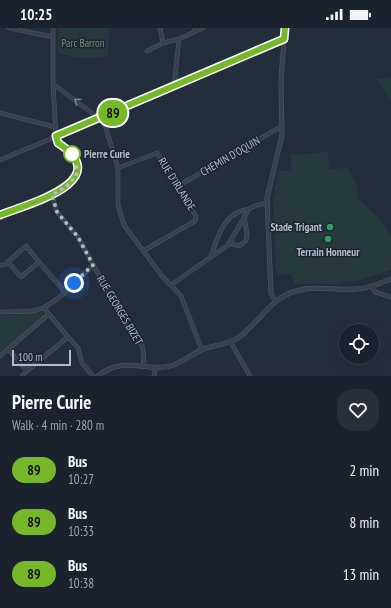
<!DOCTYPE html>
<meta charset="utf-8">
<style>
body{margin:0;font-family:"PT Sans Narrow",sans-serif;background:#282f39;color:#f1f3f6;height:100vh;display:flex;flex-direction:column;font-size:15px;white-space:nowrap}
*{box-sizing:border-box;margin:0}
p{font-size:13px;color:#a0a4aa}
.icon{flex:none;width:22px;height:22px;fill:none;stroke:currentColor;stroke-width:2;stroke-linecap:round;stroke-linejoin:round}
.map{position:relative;height:348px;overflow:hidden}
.panel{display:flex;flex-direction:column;background:#1b222d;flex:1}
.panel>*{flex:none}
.badge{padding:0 8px;border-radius:13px;font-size:14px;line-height:26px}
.fabs{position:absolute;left:339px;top:296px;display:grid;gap:8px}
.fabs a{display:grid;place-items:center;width:40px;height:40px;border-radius:50%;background:#1b222d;box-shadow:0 4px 16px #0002,0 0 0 1px #393f49;font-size:20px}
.scale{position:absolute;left:12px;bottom:10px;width:59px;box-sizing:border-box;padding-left:4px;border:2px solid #b4bbc7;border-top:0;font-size:11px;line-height:14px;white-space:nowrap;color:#b4bbc7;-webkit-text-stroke:3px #1d2531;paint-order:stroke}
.you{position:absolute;width:20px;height:20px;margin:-10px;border:3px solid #fff;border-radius:50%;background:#1a73e8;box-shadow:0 0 0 6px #1a73e833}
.map>.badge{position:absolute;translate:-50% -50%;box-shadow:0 0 0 2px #fff}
.round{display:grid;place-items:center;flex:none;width:42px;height:42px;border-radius:16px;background:#282f39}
.head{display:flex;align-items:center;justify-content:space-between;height:68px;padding:0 12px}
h1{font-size:19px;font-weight:700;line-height:30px}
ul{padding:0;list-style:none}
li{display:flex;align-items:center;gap:12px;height:52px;padding:0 12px}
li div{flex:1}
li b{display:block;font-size:15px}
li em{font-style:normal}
li .badge{min-width:44px;font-weight:700;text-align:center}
.status{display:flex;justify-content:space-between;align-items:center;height:28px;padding:0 20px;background:#1b222d;direction:ltr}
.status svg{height:11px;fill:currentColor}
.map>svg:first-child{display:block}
.green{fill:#26393d}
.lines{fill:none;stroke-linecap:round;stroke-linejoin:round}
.minor-casing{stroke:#505864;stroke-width:4.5}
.tertiary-casing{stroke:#505864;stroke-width:5}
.minor{stroke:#38404c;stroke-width:3.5}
.tertiary{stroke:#38404c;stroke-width:4}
.oneway{stroke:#7c8490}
.line-casing{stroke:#fff;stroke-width:9}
.line{stroke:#76b82a;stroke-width:6}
.walk{stroke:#b4bbc7;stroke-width:4;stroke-dasharray:0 7.2}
.stop-dot{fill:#fff;stroke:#76b82a;stroke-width:2}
.leisure-dot{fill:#2e9e5b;stroke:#1d2531;stroke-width:1.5}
.labels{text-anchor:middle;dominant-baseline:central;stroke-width:3;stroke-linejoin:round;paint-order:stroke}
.park-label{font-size:11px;fill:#6c9777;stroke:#1d2531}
.stop-label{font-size:11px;font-weight:bold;fill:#b4bbc7;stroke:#1d2531;text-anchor:start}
.street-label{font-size:11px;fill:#b4bbc7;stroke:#1d2531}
.poi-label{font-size:11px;font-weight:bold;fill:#b4bbc7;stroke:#1d2531;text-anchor:end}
</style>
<div class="status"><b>10:25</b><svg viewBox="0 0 49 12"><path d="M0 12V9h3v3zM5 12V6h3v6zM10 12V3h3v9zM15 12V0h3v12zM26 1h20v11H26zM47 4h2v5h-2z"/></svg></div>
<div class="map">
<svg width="391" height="348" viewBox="0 0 391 348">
<rect width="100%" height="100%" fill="#242d3c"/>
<!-- green -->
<g class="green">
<path d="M59,0h50l-1,28c-11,2 -24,3 -35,1 -6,-1 -9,-4 -15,-4z"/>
<polygon points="391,49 391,73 377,51"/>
<polygon points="328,124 329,141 348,140 356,155 358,171 380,191 391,207 391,242 351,255 349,253 344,253 342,256 295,256 291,246 277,247 276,243 273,170 276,163 274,162 279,143 291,143 291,127"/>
<polygon points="43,284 46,287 0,324 0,287 26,286"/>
<polygon points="37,327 39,329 28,338 21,329"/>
</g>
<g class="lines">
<!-- minor casing -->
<g class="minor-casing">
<g id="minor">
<polyline points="9,0 53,9"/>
<polyline points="194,4 203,0"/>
<polyline points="163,15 179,11"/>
<polyline points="147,23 163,15 160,0"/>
<polyline points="53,56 104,94 118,140 118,177 124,197 162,248 181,268 202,322"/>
<polyline points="174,59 179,11 194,4 195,0"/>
<polyline points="0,85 55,99"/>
<polyline points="0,132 101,90 284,11"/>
<polyline points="118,140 157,125 196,188 195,193 143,223"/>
<polyline points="178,158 282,98"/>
<polyline points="52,167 57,184 78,209 125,295 142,317 144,327 143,337"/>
<path d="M0,187c23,-10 62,-19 76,-40 2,-16 -5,-24 -18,-32l-2,-7 -3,-52v-56"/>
<polyline points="229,215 239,218 246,213 247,205 244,188"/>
<path d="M211,227c8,-20 12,-42 38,-46"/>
<polyline points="39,234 65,264"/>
<path d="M0,237h5c7,-7 14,-13 21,-19l13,16 -18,15 -13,-15"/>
<polyline points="171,257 228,217 249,181 257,177 267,175"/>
<polyline points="371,258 375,264 391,269"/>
<path d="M0,284c12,-1 26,1 37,-2 19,-5 42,-31 56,-45"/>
<polyline points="68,309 78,320 82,335 93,348"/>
<polyline points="230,313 250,348"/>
<polyline points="8,321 27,343 68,309 44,280"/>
<polyline points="0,328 49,286"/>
<polyline points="22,348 27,343"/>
<polyline points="154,348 156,339"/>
</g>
</g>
<!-- tertiary casing -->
<g class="tertiary-casing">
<g id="tertiary">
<polyline points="275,273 271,265 267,170 282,107 281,51 285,0"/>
<path d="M98,348c26,-22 49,-2 76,-11 10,-4 19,-11 29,-16 11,-4 25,-4 35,-11 21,-15 32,-40 58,-47 19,-6 40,0 60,-2 12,0 24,-6 35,-10"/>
</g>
</g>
<!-- minor -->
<use href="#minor" class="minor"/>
<!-- tertiary -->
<use href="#tertiary" class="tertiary"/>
</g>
<!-- one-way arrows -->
<defs><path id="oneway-chevron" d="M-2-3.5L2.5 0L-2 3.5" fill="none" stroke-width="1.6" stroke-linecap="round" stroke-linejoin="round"/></defs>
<use class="oneway" href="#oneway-chevron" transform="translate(77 73) rotate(-145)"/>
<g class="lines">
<!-- line casing -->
<g class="line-casing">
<path id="line" d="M0,187c28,-11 117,-34 58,-72l-2,-7 228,-97 1,-11"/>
</g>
<!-- line -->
<use href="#line" class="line"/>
<!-- walk -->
<polyline class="walk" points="72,126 77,134 76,148 67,158 52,167 57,184 78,209 93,237 74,255"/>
</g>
<!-- markers -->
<circle class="stop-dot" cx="72" cy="126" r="8"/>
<g class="leisure-dot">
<circle cx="330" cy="199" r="4"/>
<circle cx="328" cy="211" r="4"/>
</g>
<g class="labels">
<!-- park labels -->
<g class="park-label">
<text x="83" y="15">Parc Barron</text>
</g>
<!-- stop labels -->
<g class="stop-label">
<text x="84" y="126">Pierre Curie</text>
</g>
<!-- street labels -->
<g class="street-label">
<text transform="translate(230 128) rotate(-30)">CHEMIN D'OQUIN</text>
<text transform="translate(177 156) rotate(58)">RUE D'IRLANDE</text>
<text transform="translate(120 282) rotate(59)">RUE GEORGES BIZET</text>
</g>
<!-- poi labels -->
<g class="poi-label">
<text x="322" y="199">Stade Trigant</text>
<text x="328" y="224" text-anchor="middle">Terrain Honneur</text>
</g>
</g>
</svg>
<div class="fabs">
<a><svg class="icon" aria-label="locate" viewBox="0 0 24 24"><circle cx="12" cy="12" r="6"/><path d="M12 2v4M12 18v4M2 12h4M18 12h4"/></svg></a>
</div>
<div class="scale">100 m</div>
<div class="you" style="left:74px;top:255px"></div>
<b class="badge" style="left:113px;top:85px;background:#76b82a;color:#111">89</b>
</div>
<section class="panel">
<div class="head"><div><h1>Pierre Curie</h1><p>Walk · 4 min · 280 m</p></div><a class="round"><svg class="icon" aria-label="heart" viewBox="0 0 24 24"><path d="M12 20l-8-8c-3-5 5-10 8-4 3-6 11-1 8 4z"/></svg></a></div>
<ul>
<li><span class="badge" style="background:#76b82a;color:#111">89</span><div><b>Bus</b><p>10:27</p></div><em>2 min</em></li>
<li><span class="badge" style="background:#76b82a;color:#111">89</span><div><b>Bus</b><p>10:33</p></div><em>8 min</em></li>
<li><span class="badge" style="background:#76b82a;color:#111">89</span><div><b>Bus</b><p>10:38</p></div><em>13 min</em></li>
</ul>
</section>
